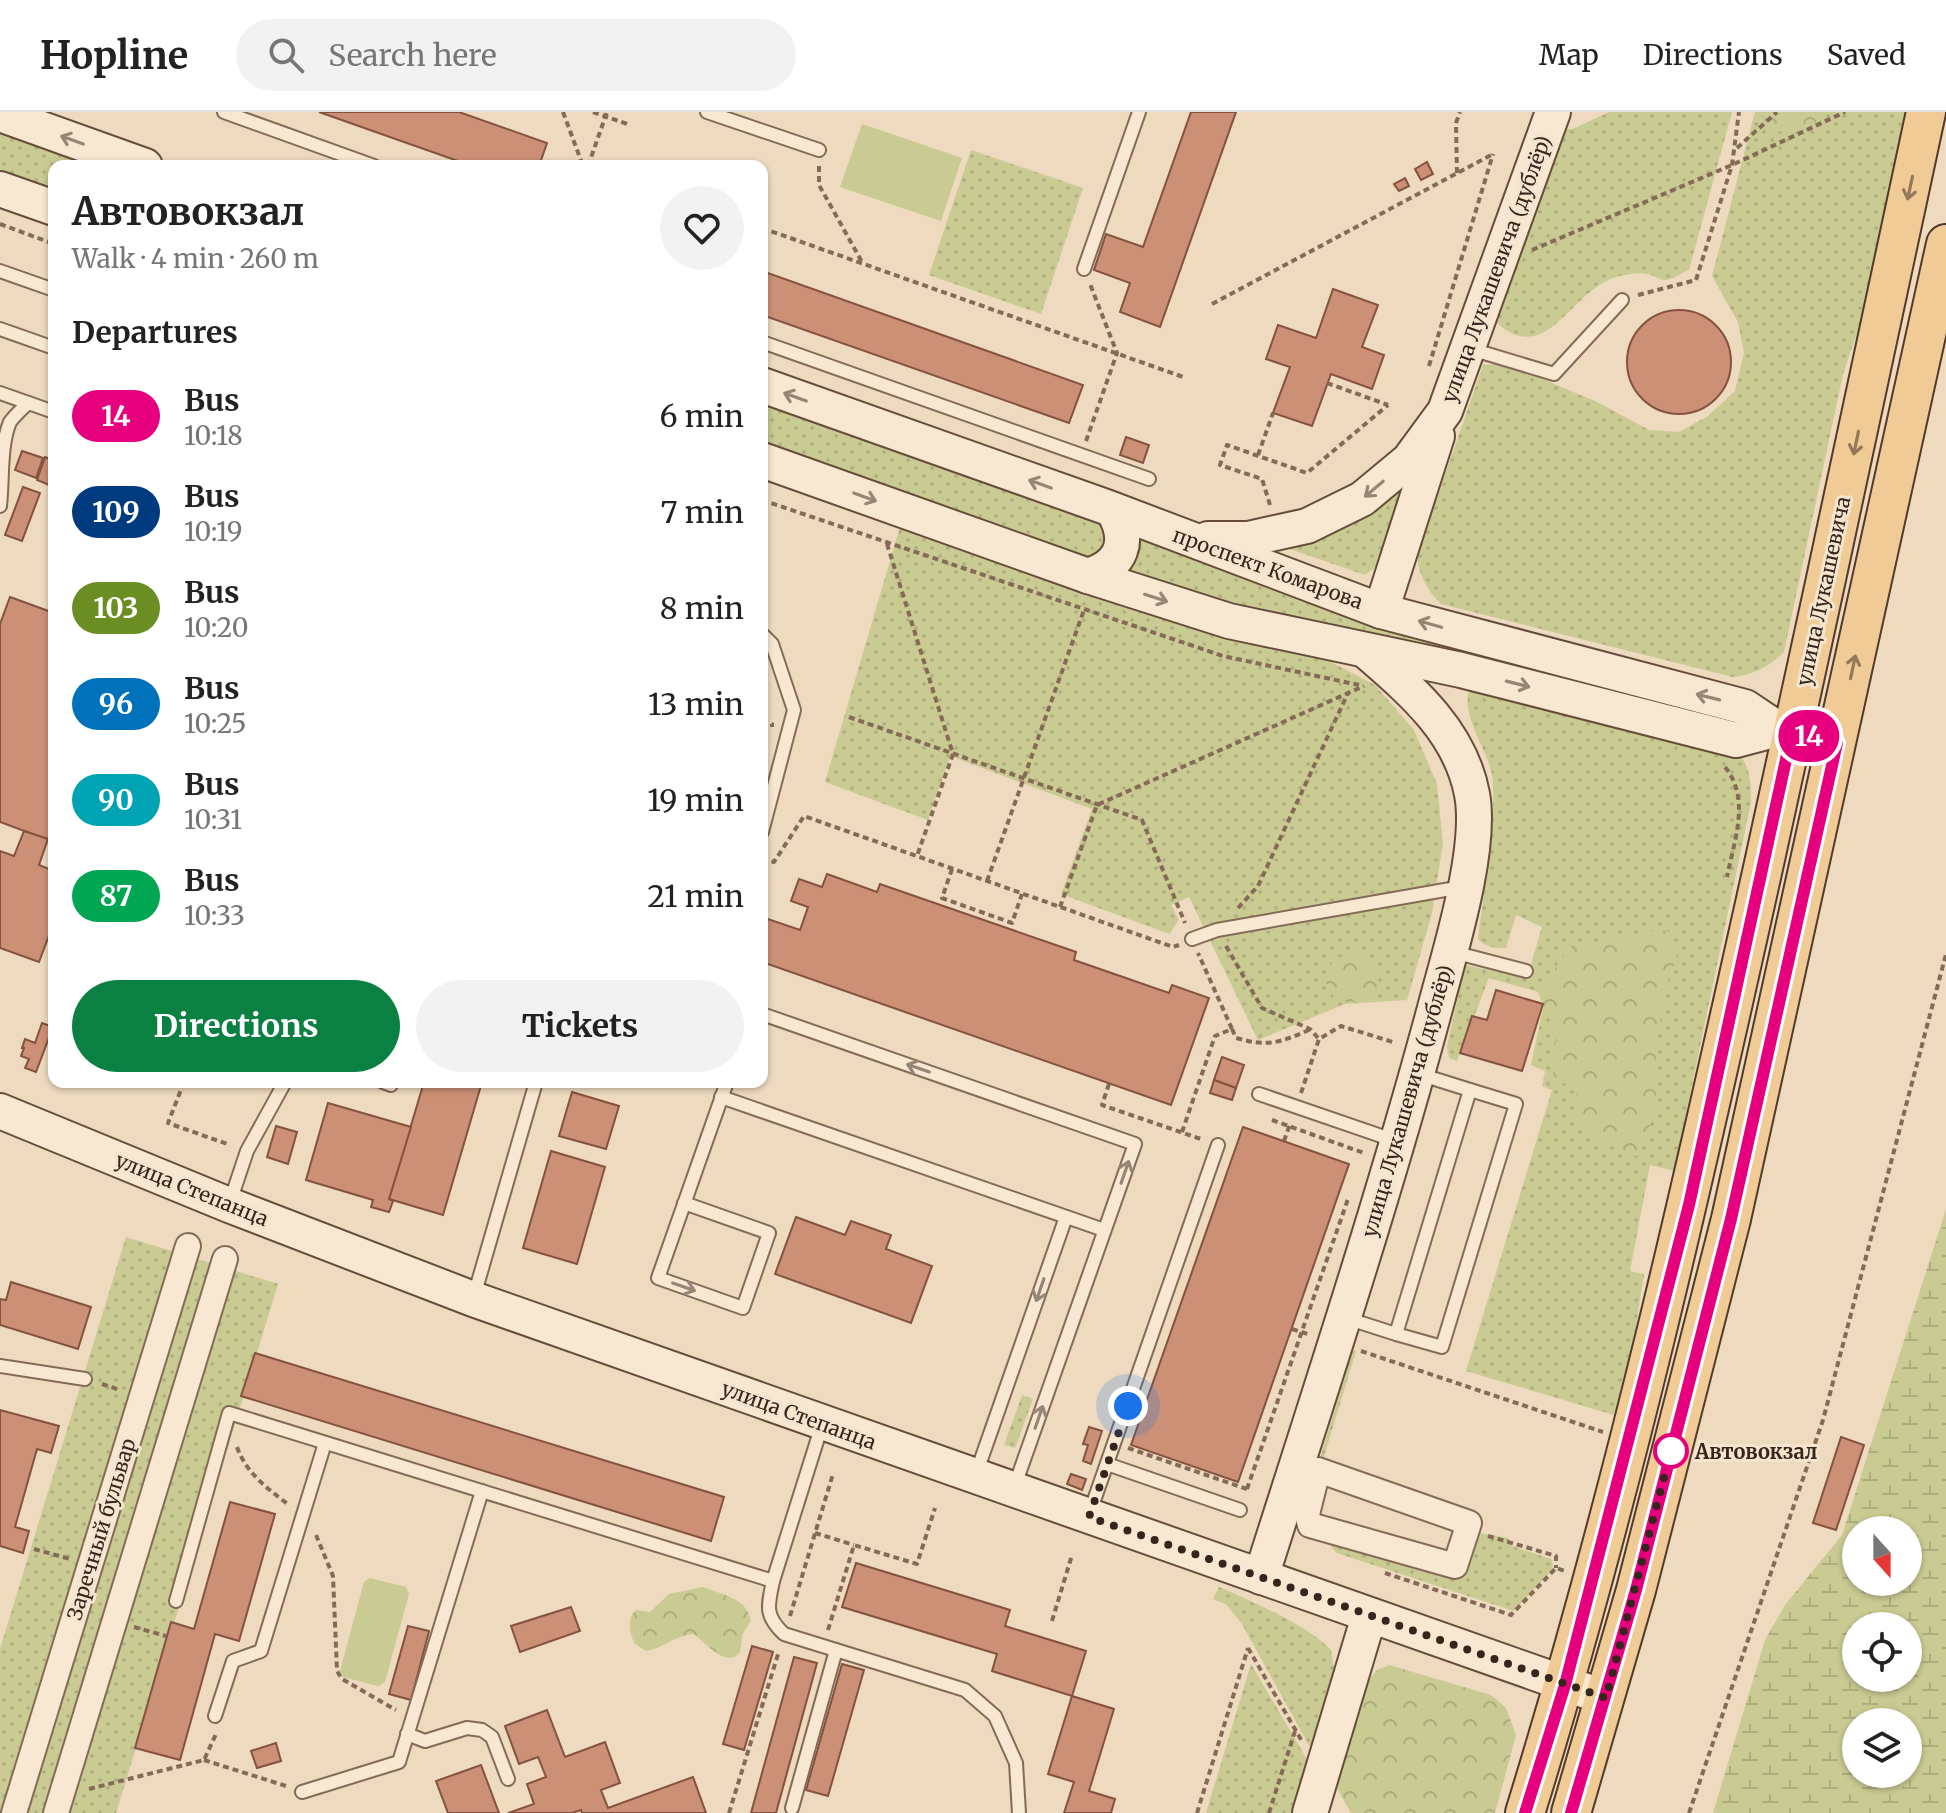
<!DOCTYPE html>
<meta charset="utf-8">
<style>
body{margin:0;font-family:Merriweather,serif;background:#f2f2f2;color:#222;height:100vh;display:flex;flex-direction:column;font-size:30px;white-space:nowrap}
*{box-sizing:border-box;margin:0}
p{font-size:26px;color:#767676}
.icon{flex:none;width:44px;height:44px;fill:none;stroke:currentColor;stroke-width:2;stroke-linecap:round;stroke-linejoin:round}
.map{position:relative;flex:1;overflow:hidden}
.sheet{position:absolute;left:48px;top:48px;width:720px;height:928px;display:flex;flex-direction:column;background:#fff;border-radius:16px;box-shadow:0 2px 6px #0004}
.sheet>*{flex:none}
.badge{padding:0 16px;border-radius:26px;font-size:28px;line-height:52px}
.needle{width:52px;rotate:159deg}
.controls{position:absolute;left:1842px;top:1404px;display:grid;gap:16px}
.controls a{display:grid;place-items:center;width:80px;height:80px;border-radius:50%;background:#fff;box-shadow:0 2px 6px #0004;font-size:40px}
.you{position:absolute;width:40px;height:40px;margin:-20px;border:6px solid #fff;border-radius:50%;background:#1a73e8;box-shadow:0 0 0 12px #1a73e833}
.map>.badge{position:absolute;translate:-50% -50%;box-shadow:0 0 0 4px #fff}
h2{padding:0 24px;font-size:30px;line-height:72px}
.round{display:grid;place-items:center;flex:none;width:84px;height:84px;border-radius:42px;background:#f2f2f2}
.summary{display:flex;align-items:center;justify-content:space-between;height:136px;padding:0 24px}
h1{font-size:38px;font-weight:700;line-height:60px}
.cta{display:flex;gap:16px;margin-top:auto;padding:16px 24px}
.cta a{flex:1;height:92px;border-radius:48px;background:#0b8043;color:#fff;font-size:32px;font-weight:700;line-height:92px;text-align:center}
.cta a+a{background:#f2f2f2;color:#222}
ul{padding:0;list-style:none}
li{display:flex;align-items:center;gap:24px;height:96px;padding:0 24px}
li div{flex:1}
li b{display:block;font-size:30px}
li em{font-style:normal}
li .badge{min-width:88px;font-weight:700;text-align:center}
header{display:flex;align-items:center;gap:48px;box-sizing:border-box;height:112px;padding:0 40px;background:#fff;border-bottom:2px solid #e0e0e0}
header strong{font-size:38px}
nav{display:flex;gap:44px;margin-inline-start:auto;font-size:28px}
.search{width:560px;height:72px;background:#f2f2f2;display:flex;align-items:center;gap:20px;box-sizing:border-box;padding:0 28px;border-radius:44px;color:#767676;font-size:30px}
.map>svg:first-child{display:block}
.grass{fill:url(#grass-dots)}
.forest{fill:url(#forest-crowns)}
.wetland{fill:url(#wetland-marsh);fill-rule:evenodd}
.garden{fill:#caca93}
.building{fill:#cb9075;stroke:#84523e;stroke-width:2}
.lines{fill:none;stroke-linecap:round;stroke-linejoin:round}
.lane-casing{stroke:#856b57;stroke-width:16}
.street-casing{stroke:#856b57;stroke-width:28}
.secondary-casing{stroke:#674c3b;stroke-width:38}
.primary-casing{stroke:#523a2c;stroke-width:42}
.path{stroke:#856b57;stroke-width:4;stroke-dasharray:6 4;stroke-linecap:butt}
.lane{stroke:#f8e8d1;stroke-width:12}
.street{stroke:#f8e8d1;stroke-width:24}
.secondary{stroke:#f8e8d1;stroke-width:34}
.primary{stroke:#f1cb96;stroke-width:38}
.oneway{stroke:#968676}
.oneway2{stroke:#937859}
.line-casing{stroke:#fff;stroke-width:18}
.line{stroke:#e6007e;stroke-width:12}
.walk{stroke:#35251c;stroke-width:8;stroke-dasharray:0 14.4}
.stop-dot{fill:#fff;stroke:#e6007e;stroke-width:4}
.labels{text-anchor:middle;dominant-baseline:central;stroke-width:6;stroke-linejoin:round;paint-order:stroke}
.street-label{font-size:20px;fill:#35251c;stroke:#f5e5ce}
.stop-label{font-size:20px;font-weight:bold;fill:#35251c;stroke:#f5e5ce;text-anchor:start}
</style>
<header>
<strong>Hopline</strong>
<div class="search"><svg class="icon" aria-label="search" viewBox="0 0 24 24"><circle cx="10" cy="10" r="6"/><path d="M15 15l6 6"/></svg>Search here</div>
<nav><a>Map</a><a>Directions</a><a>Saved</a></nav>
</header>
<div class="map">
<svg width="1946" height="1701" viewBox="0 0 1946 1701">
<defs>
<pattern id="grass-dots" width="8" height="8" patternUnits="userSpaceOnUse" patternTransform="scale(2)"><rect width="8" height="8" fill="#caca93"/><path d="M2 2h.1M6 6h.1" fill="none" stroke="#aead7e" stroke-width="1.8" stroke-linecap="round"/></pattern>
<pattern id="forest-crowns" width="20" height="18" patternUnits="userSpaceOnUse" patternTransform="scale(2)"><rect width="20" height="18" fill="#caca93"/><path d="M2 6a3 3 0 1 1 6 0M12 15a3 3 0 1 1 6 0" fill="none" stroke="#aead7e"/></pattern>
<pattern id="wetland-marsh" width="20" height="14" patternUnits="userSpaceOnUse" patternTransform="scale(2)"><rect width="20" height="14" fill="#caca93"/><path d="M1 5h8M5 5V1M11 12h8M15 12V8" fill="none" stroke="#aead7e"/></pattern>
</defs>
<rect width="100%" height="100%" fill="#eddabf"/>
<!-- grass -->
<g class="grass">
<path d="M1609,0h123l-43,158c-7,3 -17,10 -24,10 -5,0 -12,-5 -18,-6 -9,-2 -22,1 -31,3 -45,13 -69,91 -119,46l68,-194h8z"/>
<path d="M1755,0h152l-30,162 -34,100 -59,278c-16,15 -29,22 -51,25l-292,-73c-14,-14 -22,-28 -24,-48l66,-191 13,-1 20,4 81,34 52,28 30,2 29,-16 27,-25 9,-38 -6,-31 -26,-46z"/>
<polygon points="0,21 92,54 54,54 54,83 0,64"/>
<polygon points="971,38 1083,76 1041,202 929,163"/>
<polygon points="762,291 1095,408 1238,464 1392,515 1745,606 1743,613 1236,497 762,335"/>
<polygon points="1407,367 1382,450 1365,463 1266,429"/>
<polygon points="900,415 1202,515 1329,549 1375,573 1414,618 1437,672 1443,731 1432,801 1407,888 1345,892 1258,928 1189,785 1171,793 1179,808 1169,822 1061,782 1092,697 950,644 928,708 825,670"/>
<path d="M1477,575l256,60c17,17 18,32 18,55l-77,369 -24,-6 -20,106 14,3 -10,64 -20,77 -148,-44 86,-281 -10,-4 3,-15 -14,-6 15,-71 -57,-16 -32,83 -8,-3 -2,-11 18,-82 62,13 15,-51 -26,-12 -10,33c-11,1 -20,-1 -28,-9 6,-51 17,-105 15,-156 -2,-32 -29,-57 -25,-90z"/>
<polygon points="126,1125 278,1172 116,1701 0,1701 0,1537"/>
<polygon points="1353,1238 1356,1239 1318,1364 1308,1385"/>
<polygon points="1022,1283 1033,1287 1015,1336 1004,1333"/>
<path d="M1467,1417c14,6 27,5 41,9l4,8 39,13 2,6 -1,5 -38,41 -177,-58 -17,-18 134,31z"/>
<path d="M1219,1475c32,14 89,38 112,63l3,19 -22,82 -70,-127 -16,-20 -13,-5z"/>
<polygon points="1251,1552 1308,1649 1293,1701 1206,1701"/>
</g>
<!-- forest -->
<g class="forest">
<polygon points="1761,0 1826,0 1827,5 1792,22 1769,17"/>
<polygon points="1654,818 1673,820 1677,848 1670,859 1655,934 1658,973 1652,1007 1639,1045 1599,1029 1578,1009 1576,980 1553,963 1556,923 1537,878 1549,872 1558,850 1573,832 1595,832 1613,823 1634,827"/>
<path d="M1359,840l15,8 5,23 -8,18 -32,1 -13,-14c2,-28 6,-30 33,-36z"/>
<path d="M703,1475c20,8 44,11 48,34 -1,1 -7,11 -8,12 -2,6 -1,15 -4,20 -12,16 -36,-12 -45,-19 -19,1 -30,14 -48,17l-11,-7c-5,-9 -9,-26 1,-34l14,2 19,-18z"/>
<polygon points="1389,1553 1491,1583 1506,1596 1516,1623 1495,1701 1351,1701 1334,1671 1367,1570 1377,1558"/>
</g>
<!-- wetland -->
<path class="wetland" d="M1946,1097v604h-233l52,-173 20,-35 57,-70zM1856,1418h52v52h-52zM1856,1514h52v52h-52zM1856,1610h52v52h-52z"/>
<!-- garden -->
<g class="garden">
<polygon points="862,12 962,46 941,109 840,75"/>
<polygon points="370,1466 406,1475 409,1482 385,1570 378,1574 343,1565 340,1559 364,1470"/>
</g>
<!-- building -->
<g class="building">
<polygon points="319,0 459,0 547,31 539,54 472,54"/>
<polygon points="1191,0 1236,0 1160,215 1120,200 1130,171 1094,158 1106,122 1143,135"/>
<polygon points="1427,50 1433,62 1421,68 1415,57"/>
<polygon points="1405,66 1409,74 1399,79 1394,72"/>
<polygon points="762,159 1083,273 1069,311 762,203"/>
<polygon points="1333,177 1378,193 1362,235 1384,243 1372,277 1331,262 1312,314 1273,301 1290,255 1266,247 1278,213 1316,226"/>
<circle cx="1679" cy="250" r="52"/>
<polygon points="1126,325 1149,333 1143,351 1120,343"/>
<polygon points="22,339 43,346 36,366 15,358"/>
<polygon points="45,345 54,349 54,375 37,368"/>
<polygon points="23,375 40,381 22,429 5,423"/>
<polygon points="10,485 54,501 54,730 0,710 0,512"/>
<polygon points="24,719 48,727 39,753 54,759 54,810 39,850 0,836 0,739 14,744"/>
<polygon points="827,762 877,780 880,772 1076,840 1074,848 1169,881 1172,873 1209,886 1171,993 762,850 762,805 800,818 808,795 791,789 799,767 822,775"/>
<polygon points="1496,878 1543,892 1522,959 1460,941 1472,904 1487,908"/>
<polygon points="42,911 53,915 36,960 25,956 29,947 21,944 24,936 22,936 25,927 35,931"/>
<polygon points="1222,945 1244,953 1236,976 1214,968"/>
<polygon points="1214,968 1236,976 1232,988 1210,981"/>
<polygon points="424,970 482,970 443,1103 389,1087"/>
<polygon points="572,980 619,994 606,1037 559,1024"/>
<polygon points="328,991 411,1015 389,1087 393,1089 389,1100 371,1095 373,1088 306,1068"/>
<polygon points="276,1014 297,1020 288,1052 267,1045"/>
<polygon points="1243,1015 1349,1052 1238,1370 1131,1333"/>
<polygon points="551,1039 605,1055 577,1152 523,1136"/>
<polygon points="796,1105 845,1123 851,1109 891,1123 886,1137 932,1154 911,1211 775,1162"/>
<polygon points="11,1170 91,1195 78,1237 0,1213 0,1187 6,1188"/>
<polygon points="255,1241 724,1385 711,1429 241,1284"/>
<polygon points="0,1298 59,1314 51,1341 37,1337 15,1415 29,1419 23,1441 0,1434"/>
<polygon points="1089,1315 1102,1319 1091,1352 1083,1349 1088,1333 1083,1332"/>
<polygon points="1841,1325 1864,1333 1836,1418 1813,1411"/>
<polygon points="1071,1362 1086,1367 1082,1378 1067,1372"/>
<polygon points="230,1390 275,1402 239,1529 215,1522 180,1648 135,1636 171,1510 194,1517"/>
<polygon points="856,1451 1010,1498 1005,1514 1086,1539 1072,1584 992,1559 997,1542 842,1495"/>
<polygon points="571,1495 580,1519 520,1540 511,1514"/>
<polygon points="408,1514 429,1519 411,1588 389,1582"/>
<polygon points="752,1534 773,1540 744,1638 723,1632"/>
<polygon points="794,1545 817,1551 776,1701 751,1701"/>
<polygon points="842,1552 864,1558 828,1684 806,1678"/>
<polygon points="1072,1584 1114,1597 1089,1679 1115,1687 1111,1701 1064,1701 1074,1670 1048,1662"/>
<polygon points="547,1598 565,1645 605,1630 620,1671 601,1678 608,1696 693,1665 706,1701 582,1701 581,1698 572,1701 508,1701 534,1692 527,1672 546,1665 538,1645 519,1652 505,1614"/>
<polygon points="276,1631 281,1649 257,1656 251,1639"/>
<polygon points="481,1653 499,1701 448,1701 436,1669"/>
</g>
<g class="lines">
<!-- lane casing -->
<g class="lane-casing">
<g id="lane">
<polyline points="224,0 374,54"/>
<polyline points="707,0 819,38"/>
<polyline points="1084,157 1139,0"/>
<polyline points="0,159 54,178"/>
<polyline points="0,217 54,236"/>
<polyline points="762,230 1149,367"/>
<polyline points="1471,237 1554,262 1622,188"/>
<polyline points="0,281 54,300"/>
<path d="M0,394c3,-27 0,-60 10,-84 5,-7 12,-13 18,-19"/>
<polyline points="762,522 772,532 794,598 762,720"/>
<polyline points="1192,827 1217,818 1462,775"/>
<polyline points="1453,840 1526,859"/>
<polyline points="762,902 1135,1032 1014,1376"/>
<polyline points="383,970 391,973 392,970"/>
<polyline points="1259,982 1393,1028"/>
<polyline points="721,985 1104,1118"/>
<polyline points="230,1090 247,1039 285,970"/>
<polyline points="684,1091 769,1121 743,1196 658,1166 727,970"/>
<polyline points="474,1184 536,970"/>
<polyline points="1346,1206 1396,1222 1470,978 1419,962"/>
<polyline points="1396,1222 1442,1235 1516,992 1470,978"/>
<polyline points="0,1254 85,1267"/>
<path d="M822,1313l-49,156c-5,25 -9,34 11,53l181,56 30,26 21,47 3,50"/>
<polyline points="1107,1352 1240,1398"/>
<polyline points="976,1362 1066,1105"/>
<polyline points="1090,1400 1218,1033"/>
<polyline points="176,1489 229,1301 773,1469"/>
<polyline points="215,1604 233,1549 261,1539 325,1331"/>
<polyline points="407,1622 425,1629 467,1616 482,1618 492,1625 508,1667"/>
<polyline points="302,1680 399,1650 482,1379"/>
<polyline points="792,1696 836,1538"/>
</g>
</g>
<!-- street casing -->
<g class="street-casing">
<g id="street">
<polygon points="1318,1358 1469,1411 1455,1454 1310,1413 1307,1402"/>
<polyline points="14,1701 188,1134"/>
<polyline points="56,1701 225,1147"/>
</g>
</g>
<!-- secondary casing -->
<g class="secondary-casing">
<g id="secondary">
<polyline points="0,2 145,54"/>
<polyline points="0,77 54,96"/>
<polyline points="762,273 1106,395 1381,499 1745,595 1778,617 1837,631"/>
<polyline points="762,348 1088,464 1229,509 1461,558 1736,628 1778,617"/>
<polyline points="1208,427 1248,427 1307,414 1362,387 1409,348 1445,299 1553,0"/>
<path d="M1088,464c34,-11 43,-34 25,-66"/>
<polyline points="1381,499 1437,324"/>
<polyline points="0,999 229,1093 473,1187 1606,1586"/>
<path d="M1261,1465c61,-192 125,-385 177,-580 14,-52 44,-150 34,-203 -12,-63 -60,-103 -106,-143"/>
<polyline points="1310,1701 1369,1504"/>
</g>
</g>
<!-- primary casing -->
<g class="primary-casing">
<g id="primary">
<path d="M1525,1701c97,-313 169,-634 240,-954 54,-249 109,-497 161,-747"/>
<polyline points="1571,1701 1636,1478 1731,1107 1946,132"/>
</g>
</g>
<!-- path -->
<g class="path">
<polyline points="563,0 583,54"/>
<polyline points="593,0 630,13"/>
<polyline points="1737,36 1777,0"/>
<polyline points="588,54 607,0"/>
<polyline points="819,54 819,73 862,150"/>
<polyline points="1457,61 1456,11 1460,0"/>
<polyline points="0,112 54,132"/>
<polyline points="762,116 1186,266"/>
<polyline points="1532,138 1732,53 1845,0"/>
<polyline points="1638,183 1696,168 1732,53 1739,0"/>
<polyline points="1212,192 1493,42"/>
<polyline points="1429,254 1493,42"/>
<polyline points="1327,271 1388,293"/>
<polyline points="1086,329 1117,241 1090,172"/>
<polyline points="1258,343 1273,301"/>
<polyline points="762,388 1223,544 1359,573"/>
<polyline points="1270,393 1262,367 1220,353 1227,333 1307,361 1388,293"/>
<polyline points="887,432 953,642 917,744"/>
<polyline points="849,605 1142,708 1185,811"/>
<polyline points="762,609 772,612 772,615"/>
<path d="M1725,655c26,32 9,74 2,110"/>
<polyline points="762,746 774,750 804,704 1173,835 1179,833"/>
<polyline points="952,757 942,786 1012,811 1022,782"/>
<polyline points="987,769 1084,498"/>
<polyline points="1060,795 1097,693 1364,574"/>
<polyline points="1238,796 1258,774 1348,581"/>
<polyline points="1226,834 1262,896 1310,917 1319,927"/>
<path d="M1232,917l4,9c32,9 43,5 73,-8"/>
<polyline points="184,970 168,1011 230,1033"/>
<polyline points="1109,972 1102,993 1201,1027"/>
<polyline points="1301,981 1319,927 1341,914 1396,931"/>
<polyline points="1272,1008 1364,1041"/>
<polyline points="1182,1020 1215,924 1232,917 1198,841"/>
<polyline points="1284,1029 1290,1012"/>
<polyline points="1292,1217 1311,1223"/>
<polyline points="1361,1239 1603,1320"/>
<polyline points="102,1272 120,1278"/>
<path d="M237,1335c9,26 31,42 52,58"/>
<polyline points="1128,1336 1247,1377"/>
<polyline points="1247,1377 1348,1087"/>
<polyline points="815,1421 854,1433"/>
<polyline points="316,1423 333,1464 337,1559 342,1567 396,1598"/>
<polyline points="1488,1424 1556,1444 1556,1456"/>
<polyline points="34,1437 70,1447"/>
<polyline points="1385,1461 1511,1503 1556,1456 1565,1459"/>
<polyline points="790,1504 833,1362"/>
<polyline points="1052,1509 1072,1443"/>
<polyline points="134,1515 166,1524"/>
<polyline points="828,1518 854,1433 917,1452 935,1396"/>
<polyline points="1248,1536 1303,1631"/>
<polyline points="204,1648 286,1674"/>
<polyline points="89,1677 204,1648 216,1622"/>
<polyline points="729,1701 779,1539"/>
<polyline points="1197,1701 1248,1536"/>
<polyline points="1269,1701 1295,1619"/>
<polyline points="1689,1701 1823,1308 1946,842"/>
</g>
<!-- lane -->
<use href="#lane" class="lane"/>
<!-- street -->
<use href="#street" class="street"/>
<!-- secondary -->
<use href="#secondary" class="secondary"/>
<!-- primary -->
<use href="#primary" class="primary"/>
</g>
<!-- one-way arrows -->
<defs><path id="oneway-shaft" d="M-6 0H5M1.5-3L5.5 0L1.5 3" fill="none" stroke-width="1.6" stroke-linecap="round" stroke-linejoin="round" transform="scale(2)"/></defs>
<g class="oneway">
<use href="#oneway-shaft" transform="translate(72 28) rotate(-160)"/>
<use href="#oneway-shaft" transform="translate(795 285) rotate(-160)"/>
<use href="#oneway-shaft" transform="translate(1040 372) rotate(-160)"/>
<use href="#oneway-shaft" transform="translate(1374 377) rotate(140)"/>
<use href="#oneway-shaft" transform="translate(865 385) rotate(20)"/>
<use href="#oneway-shaft" transform="translate(1156 486) rotate(18)"/>
<use href="#oneway-shaft" transform="translate(1430 512) rotate(-164)"/>
<use href="#oneway-shaft" transform="translate(1518 572) rotate(14)"/>
<use href="#oneway-shaft" transform="translate(1708 585) rotate(-166)"/>
<use href="#oneway-shaft" transform="translate(918 956) rotate(-161)"/>
<use href="#oneway-shaft" transform="translate(1125 1060) rotate(-71)"/>
<use href="#oneway-shaft" transform="translate(684 1175) rotate(19)"/>
<use href="#oneway-shaft" transform="translate(1040 1178) rotate(109)"/>
<use href="#oneway-shaft" transform="translate(1039 1305) rotate(-71)"/>
</g>
<g class="oneway2">
<use href="#oneway-shaft" transform="translate(1910 76) rotate(102)"/>
<use href="#oneway-shaft" transform="translate(1856 331) rotate(102)"/>
<use href="#oneway-shaft" transform="translate(1853 555) rotate(-78)"/>
</g>
<g class="lines">
<!-- line casing -->
<g class="line-casing">
<polyline id="line" points="1525,1701 1565,1573 1689,1093 1792,620 1837,631 1731,1107 1636,1478 1571,1701"/>
</g>
<!-- line -->
<use href="#line" class="line"/>
<!-- walk -->
<polyline class="walk" points="1128,1294 1089,1405 1606,1586 1671,1339"/>
</g>
<!-- markers -->
<circle class="stop-dot" cx="1671" cy="1339" r="16"/>
<g class="labels">
<!-- street labels -->
<g class="street-label">
<text transform="translate(1496 157) rotate(-70)">улица Лукашевича (дублёр)</text>
<text transform="translate(1268 456) rotate(20)">проспект Комарова</text>
<text transform="translate(1823 479) rotate(-78)">улица Лукашевича</text>
<text transform="translate(1407 989) rotate(-74)">улица Лукашевича (дублёр)</text>
<text transform="translate(192 1077) rotate(22)">улица Степанца</text>
<text transform="translate(799 1303) rotate(20)">улица Степанца</text>
<text transform="translate(101 1417) rotate(-73)">Заречный бульвар</text>
</g>
<!-- stop labels -->
<g class="stop-label">
<text x="1695" y="1339">Автовокзал</text>
</g>
</g>
</svg>
<div class="controls">
<a><svg class="needle" viewBox="-14 -14 28 28"><path d="M0-13l5 13h-10z" fill="#e53935"/><path d="M0 13l5-13h-10z" fill="#767676"/></svg></a>
<a><svg class="icon" aria-label="locate" viewBox="0 0 24 24"><circle cx="12" cy="12" r="6"/><path d="M12 2v4M12 18v4M2 12h4M18 12h4"/></svg></a>
<a><svg class="icon" aria-label="layers" viewBox="0 0 24 24"><path d="M12 4l9 5-9 5-9-5zM3 14l9 5 9-5"/></svg></a>
</div>
<div class="you" style="left:1128px;top:1294px"></div>
<b class="badge" style="left:1809px;top:624px;background:#e6007e;color:#fff">14</b>
<section class="sheet">
<div class="summary"><div><h1>Автовокзал</h1><p>Walk · 4 min · 260 m</p></div><a class="round"><svg class="icon" aria-label="heart" viewBox="0 0 24 24"><path d="M12 20l-8-8c-3-5 5-10 8-4 3-6 11-1 8 4z"/></svg></a></div>
<h2>Departures</h2>
<ul>
<li><span class="badge" style="background:#e6007e;color:#fff">14</span><div><b>Bus</b><p>10:18</p></div><em>6 min</em></li>
<li><span class="badge" style="background:#003b80;color:#fff">109</span><div><b>Bus</b><p>10:19</p></div><em>7 min</em></li>
<li><span class="badge" style="background:#6b8e23;color:#fff">103</span><div><b>Bus</b><p>10:20</p></div><em>8 min</em></li>
<li><span class="badge" style="background:#0072bc;color:#fff">96</span><div><b>Bus</b><p>10:25</p></div><em>13 min</em></li>
<li><span class="badge" style="background:#00a3b4;color:#fff">90</span><div><b>Bus</b><p>10:31</p></div><em>19 min</em></li>
<li><span class="badge" style="background:#00a651;color:#fff">87</span><div><b>Bus</b><p>10:33</p></div><em>21 min</em></li>
</ul>
<div class="cta"><a>Directions</a><a>Tickets</a></div>
</section>
</div>
